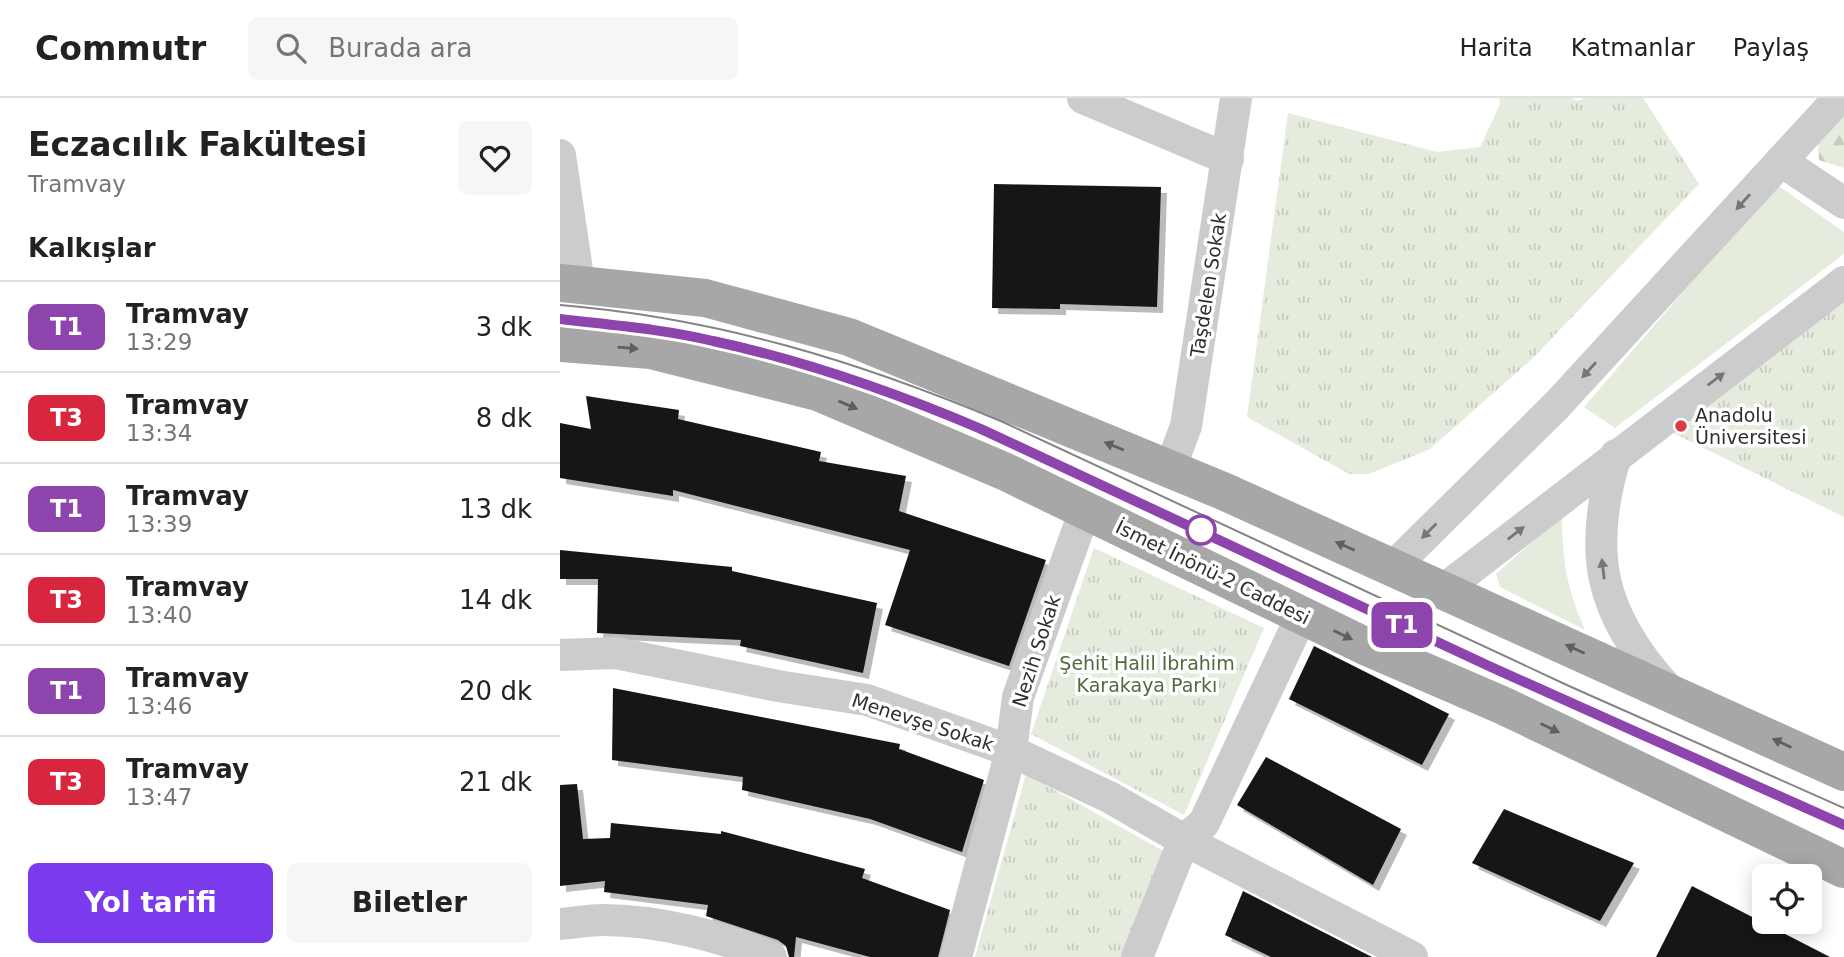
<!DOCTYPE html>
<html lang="tr">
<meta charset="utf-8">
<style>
body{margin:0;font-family:"DejaVu Sans",sans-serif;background:#f6f6f6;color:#222;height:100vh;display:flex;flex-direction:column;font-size:26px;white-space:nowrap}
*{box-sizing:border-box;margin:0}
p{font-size:23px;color:#767676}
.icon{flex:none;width:38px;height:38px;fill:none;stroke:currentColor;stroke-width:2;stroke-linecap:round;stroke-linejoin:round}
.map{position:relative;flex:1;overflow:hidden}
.details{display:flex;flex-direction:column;background:#fff;width:560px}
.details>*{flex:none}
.badge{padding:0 14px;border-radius:10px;font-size:24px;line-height:46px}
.tools{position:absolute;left:1192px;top:766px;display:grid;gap:14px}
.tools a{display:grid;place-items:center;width:70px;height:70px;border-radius:10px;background:#fff;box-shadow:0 4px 18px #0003;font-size:35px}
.map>.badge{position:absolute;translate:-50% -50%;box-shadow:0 0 0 4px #fff}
h2{padding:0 28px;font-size:26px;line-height:63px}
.round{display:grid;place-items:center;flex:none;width:74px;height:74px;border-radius:10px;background:#f6f6f6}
.overview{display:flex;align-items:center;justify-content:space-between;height:119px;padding:0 28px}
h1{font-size:33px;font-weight:700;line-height:52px}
.cta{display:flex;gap:14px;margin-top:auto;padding:14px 28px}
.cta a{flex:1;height:80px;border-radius:10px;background:#7c3aed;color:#fff;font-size:28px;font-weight:700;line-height:80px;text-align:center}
.cta a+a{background:#f6f6f6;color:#222}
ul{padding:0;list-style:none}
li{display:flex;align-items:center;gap:21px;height:91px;padding:0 28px;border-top:2px solid #e0e0e0}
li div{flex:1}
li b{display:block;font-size:26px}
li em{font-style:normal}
li .badge{min-width:77px;font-weight:700;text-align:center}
header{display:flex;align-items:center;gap:42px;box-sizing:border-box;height:98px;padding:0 35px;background:#fff;border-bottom:2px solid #e0e0e0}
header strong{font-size:33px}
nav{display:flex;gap:38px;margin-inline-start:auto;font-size:24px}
.search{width:490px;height:63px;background:#f6f6f6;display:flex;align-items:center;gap:18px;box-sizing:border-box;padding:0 24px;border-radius:10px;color:#767676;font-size:26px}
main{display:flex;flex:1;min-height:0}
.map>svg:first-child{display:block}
.grass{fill:#e5ecde}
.forest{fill:url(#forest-firs)}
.park{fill:url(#park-tufts)}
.building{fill:#161616;filter:url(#shadow)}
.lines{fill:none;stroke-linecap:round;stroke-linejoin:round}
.street{stroke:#ccc;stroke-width:32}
.primary{stroke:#a7a7a7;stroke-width:38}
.tram{stroke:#848484;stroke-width:2}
.oneway{fill:#767676}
.oneway2{fill:#5f5f5f}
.line-casing{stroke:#fff;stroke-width:16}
.line{stroke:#8e44ad;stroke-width:10}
.poi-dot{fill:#dd3a46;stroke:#fff;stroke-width:2.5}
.stop-dot{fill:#fff;stroke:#8e44ad;stroke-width:3.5}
.labels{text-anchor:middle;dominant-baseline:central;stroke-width:7;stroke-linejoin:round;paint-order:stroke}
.street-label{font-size:19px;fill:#2f2f2f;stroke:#fff}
.poi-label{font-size:19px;fill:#2f2f2f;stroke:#fff;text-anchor:start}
.park-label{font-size:19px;fill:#52693e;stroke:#fff}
</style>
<header>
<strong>Commutr</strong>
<div class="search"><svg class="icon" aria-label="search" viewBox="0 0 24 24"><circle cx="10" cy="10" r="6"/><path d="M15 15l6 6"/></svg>Burada ara</div>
<nav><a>Harita</a><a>Katmanlar</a><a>Paylaş</a></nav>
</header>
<main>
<section class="details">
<div class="overview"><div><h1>Eczacılık Fakültesi</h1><p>Tramvay</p></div><a class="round"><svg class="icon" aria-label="heart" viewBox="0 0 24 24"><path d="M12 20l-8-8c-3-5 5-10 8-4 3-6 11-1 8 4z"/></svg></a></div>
<h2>Kalkışlar</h2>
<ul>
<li><span class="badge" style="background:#8e44ad;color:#fff">T1</span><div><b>Tramvay</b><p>13:29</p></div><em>3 dk</em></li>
<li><span class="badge" style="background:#d7263d;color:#fff">T3</span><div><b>Tramvay</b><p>13:34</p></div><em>8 dk</em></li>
<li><span class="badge" style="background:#8e44ad;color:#fff">T1</span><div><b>Tramvay</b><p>13:39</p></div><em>13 dk</em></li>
<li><span class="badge" style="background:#d7263d;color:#fff">T3</span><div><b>Tramvay</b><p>13:40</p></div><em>14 dk</em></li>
<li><span class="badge" style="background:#8e44ad;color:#fff">T1</span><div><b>Tramvay</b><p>13:46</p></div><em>20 dk</em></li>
<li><span class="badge" style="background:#d7263d;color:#fff">T3</span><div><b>Tramvay</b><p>13:47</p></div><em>21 dk</em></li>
</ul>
<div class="cta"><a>Yol tarifi</a><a>Biletler</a></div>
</section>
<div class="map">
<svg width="1284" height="859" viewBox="0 0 1284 859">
<defs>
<pattern id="forest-firs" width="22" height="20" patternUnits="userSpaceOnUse" patternTransform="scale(1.75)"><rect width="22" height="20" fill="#e5ecde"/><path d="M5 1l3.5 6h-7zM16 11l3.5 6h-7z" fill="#c5cbbf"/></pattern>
<pattern id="park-tufts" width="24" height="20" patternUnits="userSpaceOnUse" patternTransform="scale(1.75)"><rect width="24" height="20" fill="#e5ecde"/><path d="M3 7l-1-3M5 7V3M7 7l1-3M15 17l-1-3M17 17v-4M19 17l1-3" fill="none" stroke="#c5cbbf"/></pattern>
<filter id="shadow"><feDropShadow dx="6" dy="6" stdDeviation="0" flood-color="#0004"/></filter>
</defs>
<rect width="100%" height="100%" fill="#fff"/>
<!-- grass -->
<g class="grass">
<polygon points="1216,86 1284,134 1284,156 1055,330 1024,309"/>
<path d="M1002,417c0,46 5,73 23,115l-85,-43 -4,-13z"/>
</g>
<!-- forest -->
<polygon class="forest" points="1284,11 1284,70 1259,62 1257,36"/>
<!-- park -->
<g class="park">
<polygon points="939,0 1013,0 1017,3 1025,0 1083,0 1139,86 972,261 870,351 809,376 789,376 687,319 728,15 877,54 920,49 940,6"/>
<polygon points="1284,201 1284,419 1111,334"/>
<polygon points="534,450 704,530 624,717 471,636"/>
<polygon points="466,676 607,755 576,859 415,859"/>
</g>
<!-- building -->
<g class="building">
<polygon points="434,86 601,89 597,209 500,206 500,211 432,210"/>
<polygon points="26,298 119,312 118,321 261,354 259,363 346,378 339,413 486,462 449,568 325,527 350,452 113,392 113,398 0,380 0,325 31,331"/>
<polygon points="0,452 172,469 172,473 317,505 303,575 180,548 181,542 37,535 38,481 0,481"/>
<polygon points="754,548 889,616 862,667 729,601"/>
<polygon points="53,590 340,646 339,651 424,682 402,754 310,721 182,692 183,679 52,662"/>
<polygon points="706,659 841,731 813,787 677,707"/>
<polygon points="17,686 23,741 50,740 51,725 161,736 161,733 305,771 302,780 390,812 378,859 310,859 236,839 234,859 229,859 226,848 218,842 146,818 148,807 44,794 45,783 0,788 0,687"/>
<polygon points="944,711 1074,765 1040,823 912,765"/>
<polygon points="1132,788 1270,859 1096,859"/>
<polygon points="683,793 812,859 711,859 665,837"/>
</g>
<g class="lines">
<!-- street -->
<g class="street">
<polyline points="523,0 668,61"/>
<polyline points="0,57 19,186"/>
<polyline points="1221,63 1284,105"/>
<path d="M1056,357c-30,97 -16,160 52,234"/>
<polyline points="610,371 626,328 676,0"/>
<polyline points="833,469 997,307 1279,0"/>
<polyline points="883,492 1284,184"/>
<polyline points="0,557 56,555 218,588 307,602 451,653 549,699 624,742 852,859"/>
<path d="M0,826c14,-1 29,-4 43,-4 54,0 118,16 168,37"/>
<polyline points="396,859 451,653 458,599 525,412"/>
<polyline points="577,859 624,742 644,725 742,517"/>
</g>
<!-- primary -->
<g class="primary">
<polyline points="0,185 145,200 289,239 663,393 1284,674"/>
<polyline points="0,245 91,252 258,294 446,374 805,548 944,608 1284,771"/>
</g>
<!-- tram -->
<g class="tram">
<path d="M0,207c157,13 298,56 443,117l566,264 275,122"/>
<path d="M0,221c51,6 103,10 153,21 93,21 181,53 268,89l510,238 353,158"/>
</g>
</g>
<!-- one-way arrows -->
<defs><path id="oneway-solid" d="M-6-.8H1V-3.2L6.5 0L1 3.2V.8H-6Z" transform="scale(1.75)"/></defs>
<g class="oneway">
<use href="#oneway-solid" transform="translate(1183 104) rotate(132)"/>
<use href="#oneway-solid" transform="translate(1029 272) rotate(132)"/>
<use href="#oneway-solid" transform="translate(1156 281) rotate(-37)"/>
<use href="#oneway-solid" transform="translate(869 433) rotate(135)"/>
<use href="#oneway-solid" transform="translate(956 435) rotate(-38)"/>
<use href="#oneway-solid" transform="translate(1043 471) rotate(-97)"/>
</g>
<g class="oneway2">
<use href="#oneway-solid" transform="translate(68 250) rotate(5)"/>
<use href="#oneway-solid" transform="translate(288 307) rotate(23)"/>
<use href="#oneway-solid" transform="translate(554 348) rotate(-158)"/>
<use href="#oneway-solid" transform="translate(785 448) rotate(-156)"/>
<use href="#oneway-solid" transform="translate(783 537) rotate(26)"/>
<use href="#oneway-solid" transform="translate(1015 551) rotate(-156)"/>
<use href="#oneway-solid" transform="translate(990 630) rotate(26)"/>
<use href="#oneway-solid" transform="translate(1222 645) rotate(-155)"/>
</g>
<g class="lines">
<!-- line casing -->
<g class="line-casing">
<path id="line" d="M0,221c51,6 103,10 153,22 93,20 181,51 268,88l510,238 353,158"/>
</g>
<!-- line -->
<use href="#line" class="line"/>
</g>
<!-- markers -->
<circle class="poi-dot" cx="1121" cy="328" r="7"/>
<circle class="stop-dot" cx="641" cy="432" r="14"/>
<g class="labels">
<!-- street labels -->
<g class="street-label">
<text transform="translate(648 187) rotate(-81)">Taşdelen Sokak</text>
<text transform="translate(653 474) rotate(26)">İsmet İnönü-2 Caddesi</text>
<text transform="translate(476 553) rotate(-72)">Nezih Sokak</text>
<text transform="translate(363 624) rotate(18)">Menevşe Sokak</text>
</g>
<!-- poi labels -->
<g class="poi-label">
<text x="1135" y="317">Anadolu<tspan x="1135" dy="22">Üniversitesi</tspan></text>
</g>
<!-- park labels -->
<g class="park-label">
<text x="587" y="565">Şehit Halil İbrahim<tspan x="587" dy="22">Karakaya Parkı</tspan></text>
</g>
</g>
</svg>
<div class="tools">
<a><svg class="icon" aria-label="locate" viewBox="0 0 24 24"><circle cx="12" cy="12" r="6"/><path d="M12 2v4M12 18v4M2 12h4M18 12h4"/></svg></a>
</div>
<b class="badge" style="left:842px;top:527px;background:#8e44ad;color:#fff">T1</b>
</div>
</main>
